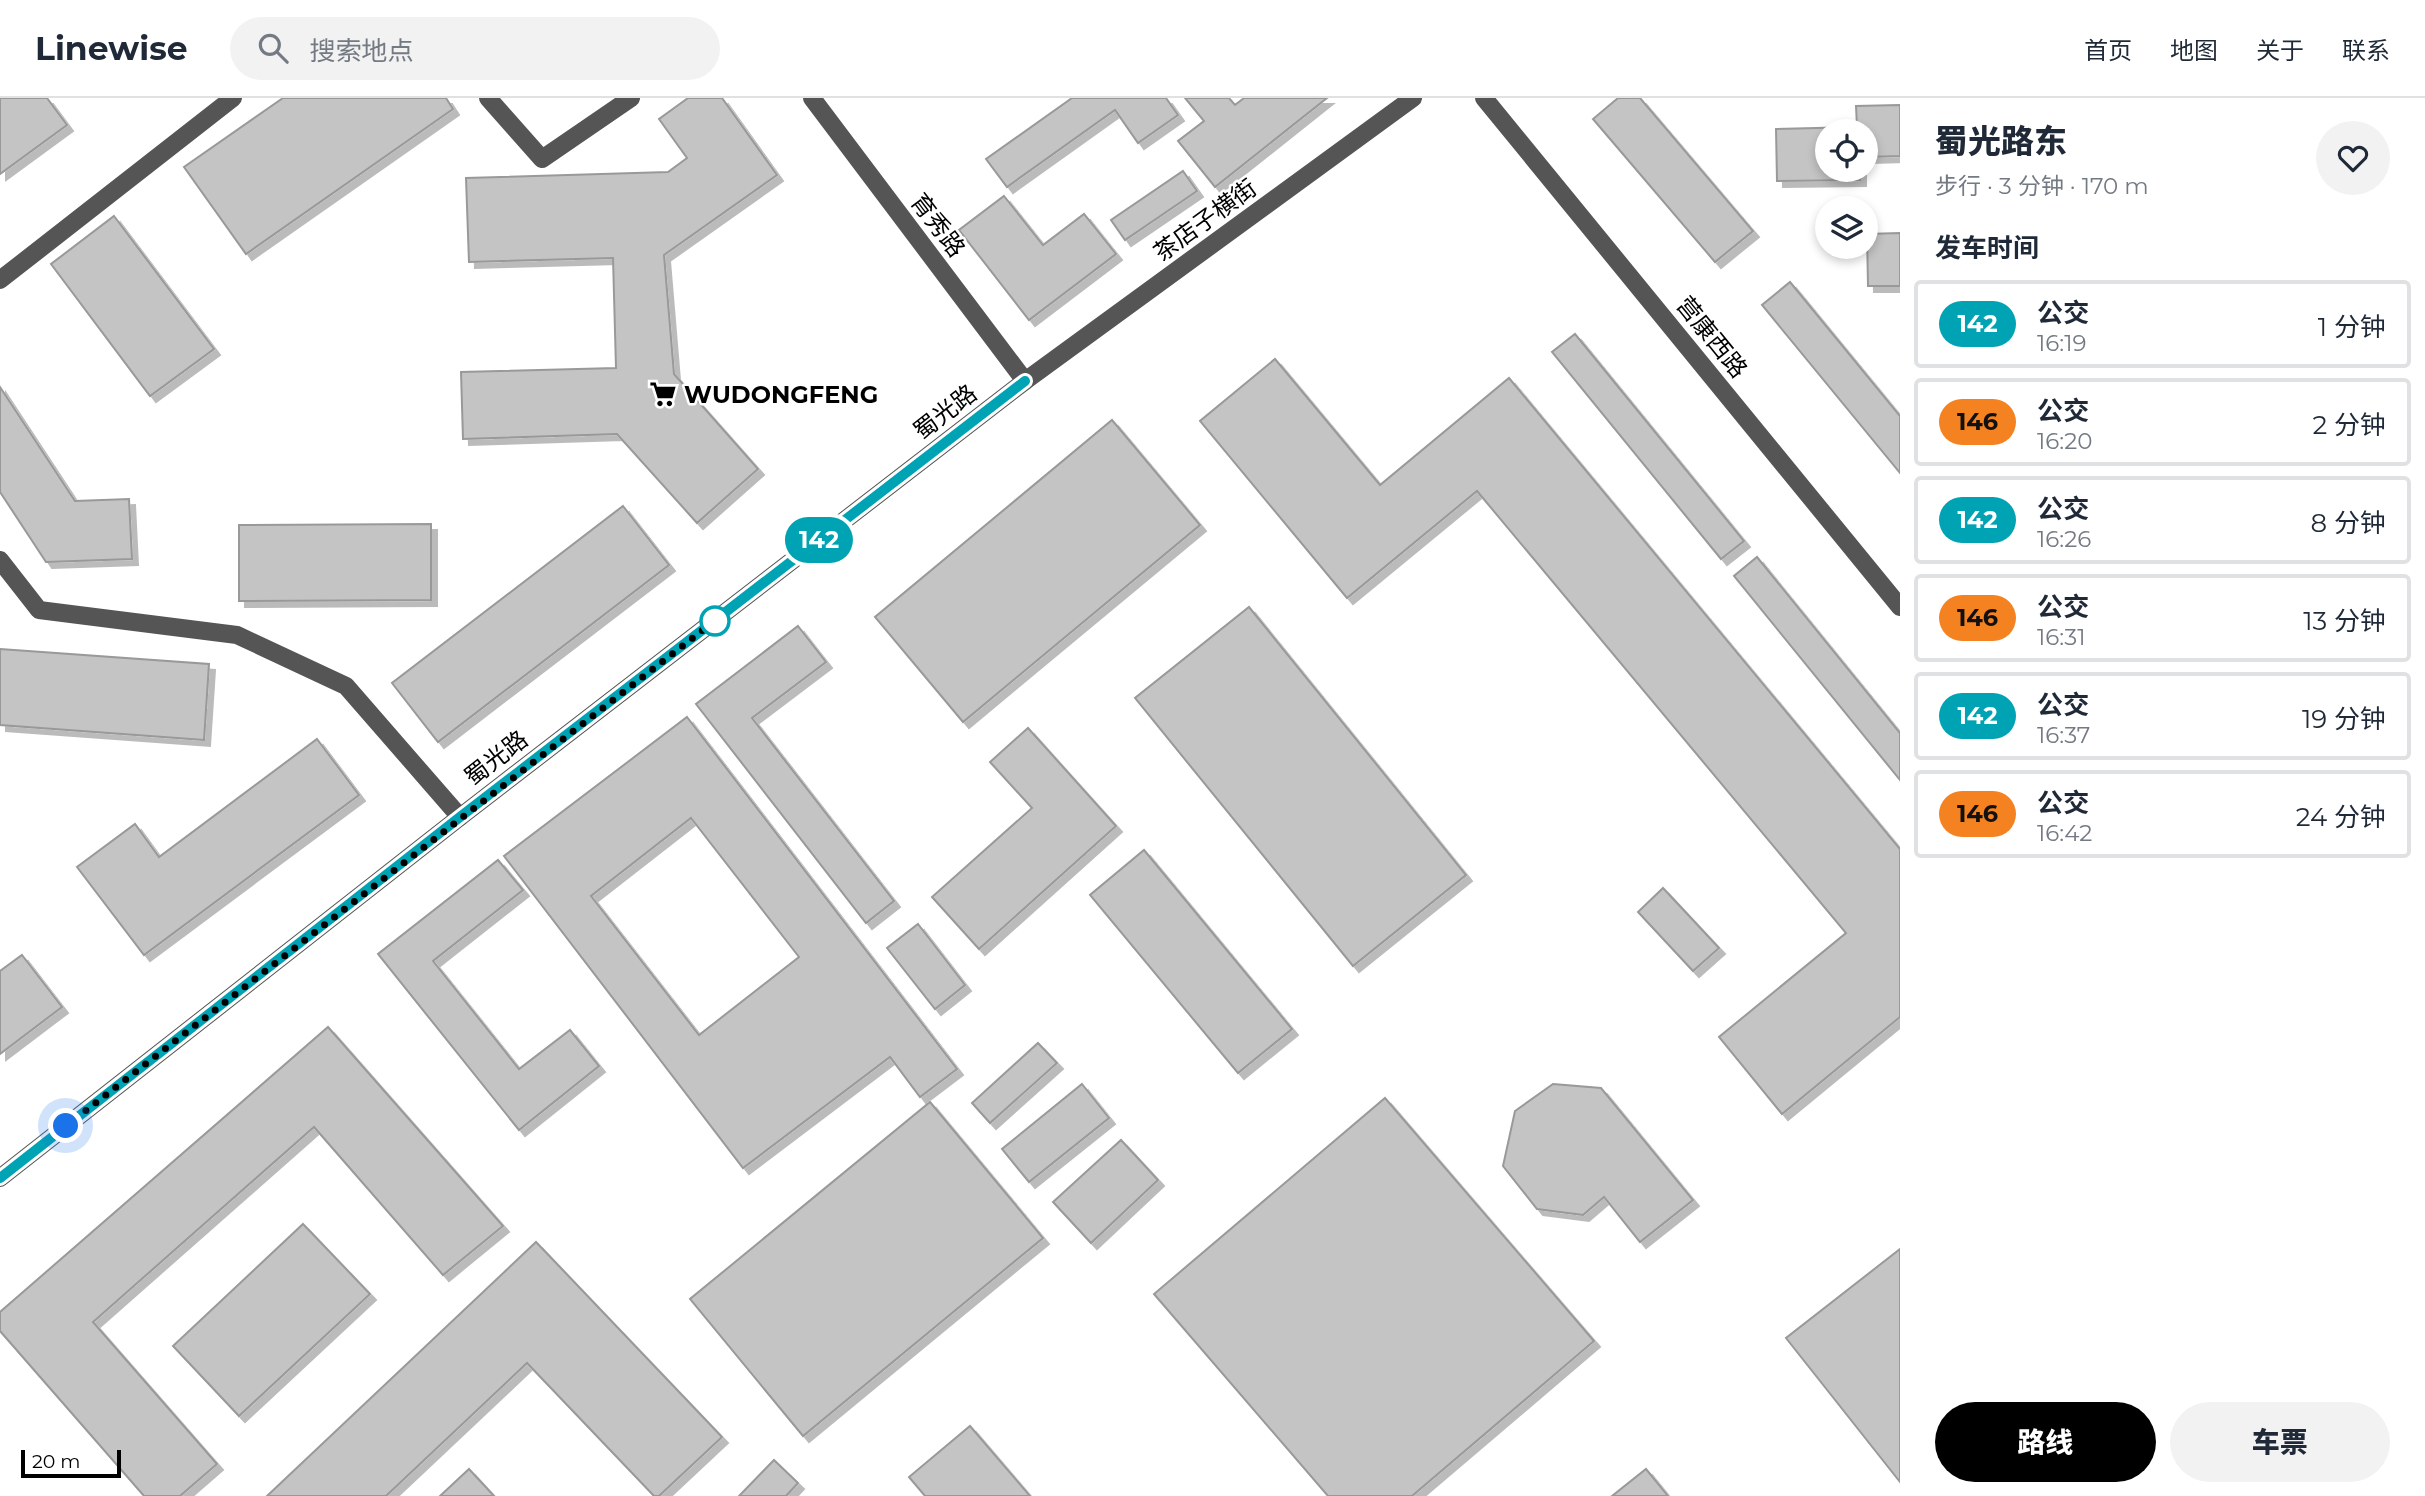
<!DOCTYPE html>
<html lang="zh">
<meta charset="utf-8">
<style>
body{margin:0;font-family:Montserrat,"Noto Sans SC",sans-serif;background:#f2f2f3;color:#1f2937;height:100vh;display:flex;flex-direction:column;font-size:26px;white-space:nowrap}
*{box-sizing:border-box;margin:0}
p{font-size:23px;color:#747a83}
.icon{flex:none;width:38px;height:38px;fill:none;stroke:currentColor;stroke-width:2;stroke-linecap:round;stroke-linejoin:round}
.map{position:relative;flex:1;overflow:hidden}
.side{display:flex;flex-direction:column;background:#fff;width:525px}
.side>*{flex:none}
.badge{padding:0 14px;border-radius:23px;font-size:24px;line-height:46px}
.fabs{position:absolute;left:1815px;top:21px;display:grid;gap:14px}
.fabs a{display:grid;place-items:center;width:63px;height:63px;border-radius:50%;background:#fff;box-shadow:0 4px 10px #0003;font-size:35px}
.scale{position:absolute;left:21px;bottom:18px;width:100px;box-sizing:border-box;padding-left:7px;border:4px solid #000;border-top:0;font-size:19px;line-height:24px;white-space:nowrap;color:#000;-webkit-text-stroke:5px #fff;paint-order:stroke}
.you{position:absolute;width:35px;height:35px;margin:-18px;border:5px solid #fff;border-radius:50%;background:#1a73e8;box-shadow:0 0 0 10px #1a73e833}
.map>.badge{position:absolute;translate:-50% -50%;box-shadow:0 0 0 4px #fff}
h2{padding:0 35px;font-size:26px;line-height:63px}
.round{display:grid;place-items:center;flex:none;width:74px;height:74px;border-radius:37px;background:#f2f2f3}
.headline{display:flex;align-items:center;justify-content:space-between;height:119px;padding:0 35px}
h1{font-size:33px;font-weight:800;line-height:52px}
.button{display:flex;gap:14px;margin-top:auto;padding:14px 35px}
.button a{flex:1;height:80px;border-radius:42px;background:#000;color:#fff;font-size:28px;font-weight:800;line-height:80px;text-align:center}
.button a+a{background:#f2f2f3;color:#1f2937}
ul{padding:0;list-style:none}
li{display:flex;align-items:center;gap:21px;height:88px;margin:0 14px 10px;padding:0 21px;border:4px solid #e0e1e3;border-radius:7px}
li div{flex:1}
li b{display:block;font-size:26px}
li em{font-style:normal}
li .badge{min-width:77px;font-weight:700;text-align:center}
header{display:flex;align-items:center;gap:42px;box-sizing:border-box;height:98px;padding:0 35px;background:#fff;border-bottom:2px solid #e0e1e3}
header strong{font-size:33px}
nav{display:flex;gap:38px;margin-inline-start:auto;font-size:24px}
.search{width:490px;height:63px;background:#f2f2f3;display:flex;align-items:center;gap:18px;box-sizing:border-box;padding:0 24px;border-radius:38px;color:#747a83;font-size:26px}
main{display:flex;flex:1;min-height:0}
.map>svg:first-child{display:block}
.building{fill:#c4c4c4;stroke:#999;stroke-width:2;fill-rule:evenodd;filter:url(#shadow)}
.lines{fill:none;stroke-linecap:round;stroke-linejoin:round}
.minor{stroke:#555;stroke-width:18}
.line-casing{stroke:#fff;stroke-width:16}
.line{stroke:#00a3b4;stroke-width:10}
.walk{stroke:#000;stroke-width:7;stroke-dasharray:0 12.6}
.stop-dot{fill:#fff;stroke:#00a3b4;stroke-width:3.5}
.labels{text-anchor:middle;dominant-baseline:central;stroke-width:5;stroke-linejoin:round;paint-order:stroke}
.street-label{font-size:24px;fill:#000;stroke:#fff}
.poi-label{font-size:24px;font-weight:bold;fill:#000;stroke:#fff;text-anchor:start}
</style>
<header>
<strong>Linewise</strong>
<div class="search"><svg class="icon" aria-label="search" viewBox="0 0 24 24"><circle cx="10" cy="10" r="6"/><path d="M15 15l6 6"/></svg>搜索地点</div>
<nav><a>首页</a><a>地图</a><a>关于</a><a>联系</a></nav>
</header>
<main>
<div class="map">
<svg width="1900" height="1398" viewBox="0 0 1900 1398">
<defs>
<filter id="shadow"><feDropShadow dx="6" dy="6" stdDeviation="0" flood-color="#0004"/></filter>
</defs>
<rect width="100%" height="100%" fill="#fff"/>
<!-- building -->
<g class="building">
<polygon points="0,0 47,0 67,27 0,76"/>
<polygon points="283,0 446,0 453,11 246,156 184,69"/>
<polygon points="688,0 722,0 777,77 664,157 674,276 758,371 697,425 617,336 463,341 461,274 616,270 613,160 469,164 466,80 668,74 687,60 659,21"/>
<polygon points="1072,0 1166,0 1178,17 1138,45 1115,12 1007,89 986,61"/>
<polygon points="1185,0 1229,0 1235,7 1244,0 1327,0 1215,89 1178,43 1204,23"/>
<polygon points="1618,0 1640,0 1753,133 1715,164 1593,21"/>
<polygon points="1900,7 1900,58 1866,59 1866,33 1827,33 1827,72 1860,72 1860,82 1777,83 1776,31 1857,29 1856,8"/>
<polygon points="1183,73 1197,93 1125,142 1111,122"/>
<polygon points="1004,98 1043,147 1084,116 1116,156 1029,222 959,132"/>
<polygon points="114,118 214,251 150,298 51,166"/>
<polygon points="1900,135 1900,188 1868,188 1867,136"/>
<polygon points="1790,184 1900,318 1900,375 1762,207"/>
<polygon points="1575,236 1744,443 1721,461 1552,254"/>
<polygon points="1275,261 1380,387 1509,280 1900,751 1900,919 1782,1016 1719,939 1846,835 1477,393 1347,500 1200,323"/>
<polygon points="0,289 75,403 129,401 132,461 46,464 0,394"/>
<polygon points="1112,322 1200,427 963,624 875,519"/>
<polygon points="623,408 669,467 438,644 392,585"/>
<polygon points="431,426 431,502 239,503 239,427"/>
<polygon points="1757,459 1900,635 1900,682 1734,478"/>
<polygon points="1249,509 1466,777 1353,868 1135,600"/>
<polygon points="798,528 826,564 752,620 894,803 866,825 696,606"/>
<polygon points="0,551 209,566 204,642 0,627"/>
<path d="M687,619l270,352 -37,28 -30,-40 -147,111 -239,-312zM691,720l108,139 -100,78 -108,-139z"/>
<polygon points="1028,630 1116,728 979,851 932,799 1032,710 990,664"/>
<polygon points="317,641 359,697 144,857 77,769 135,726 159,759"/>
<polygon points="1144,752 1292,931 1238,975 1090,797"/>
<polygon points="498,762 523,792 433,863 519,971 570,932 599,968 519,1032 378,856"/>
<polygon points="1663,790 1719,850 1693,873 1638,814"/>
<polygon points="918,826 965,887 935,911 887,850"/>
<polygon points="22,857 62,909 0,956 0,873"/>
<polygon points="328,929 503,1128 443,1177 314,1029 93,1224 217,1366 180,1398 144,1398 0,1233 0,1214"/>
<polygon points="1038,945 1057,965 990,1025 972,1005"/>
<polygon points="1082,986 1109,1020 1029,1084 1002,1051"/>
<polygon points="1553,986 1601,990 1693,1102 1640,1144 1604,1099 1583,1117 1537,1111 1503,1068 1515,1013"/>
<polygon points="1385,1000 1594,1243 1412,1398 1328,1398 1154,1196"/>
<polygon points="930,1004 1043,1140 803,1338 690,1201"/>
<polygon points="1121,1042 1158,1082 1091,1145 1053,1104"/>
<polygon points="303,1126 370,1196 239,1318 173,1248"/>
<polygon points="536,1144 722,1339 659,1398 654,1398 527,1265 386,1398 267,1398"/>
<polygon points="1900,1151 1900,1384 1786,1240"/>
<polygon points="970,1328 1030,1398 925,1398 909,1379"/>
<polygon points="774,1362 798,1385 786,1398 739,1398"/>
<polygon points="469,1371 494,1398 440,1398"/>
<polygon points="1646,1371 1668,1398 1612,1398"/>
</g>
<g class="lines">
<!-- minor -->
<g class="minor">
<polyline points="488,0 542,61 631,0"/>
<polyline points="812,0 1025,283"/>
<polyline points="1484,0 1900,509"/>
<polyline points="0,182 233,0"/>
<polyline points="0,462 39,512 237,537 346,588 460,719"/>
<polyline points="0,1080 460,719 1025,283 1413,0"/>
</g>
</g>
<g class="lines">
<!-- line casing -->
<g class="line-casing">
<polyline id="line" points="0,1080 460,719 1025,283"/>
</g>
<!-- line -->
<use href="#line" class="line"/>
<!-- walk -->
<polyline class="walk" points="66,1028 721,518 715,523"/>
</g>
<!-- icons -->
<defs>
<g id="supermarket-bare" transform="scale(2.1)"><path d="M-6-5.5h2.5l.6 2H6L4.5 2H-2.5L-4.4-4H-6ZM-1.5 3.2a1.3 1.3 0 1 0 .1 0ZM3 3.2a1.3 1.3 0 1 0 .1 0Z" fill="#000" stroke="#fff" stroke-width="2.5" paint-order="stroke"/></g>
</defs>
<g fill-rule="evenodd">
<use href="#supermarket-bare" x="663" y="296"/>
</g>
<!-- markers -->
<circle class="stop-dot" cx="715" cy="523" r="14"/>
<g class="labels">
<!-- street labels -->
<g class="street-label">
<text transform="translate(1205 122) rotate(-36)">茶店子横街</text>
<text transform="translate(938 127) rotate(53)">育秀路</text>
<text transform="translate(1712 239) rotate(51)">营康西路</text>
<text transform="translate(945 314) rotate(-38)">蜀光路</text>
<text transform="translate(496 660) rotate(-38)">蜀光路</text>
</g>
<!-- poi labels -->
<g class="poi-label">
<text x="684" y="296">WUDONGFENG</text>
</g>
</g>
</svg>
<div class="fabs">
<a><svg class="icon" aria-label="locate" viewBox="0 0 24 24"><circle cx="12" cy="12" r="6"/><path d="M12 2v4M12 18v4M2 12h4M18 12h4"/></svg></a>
<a><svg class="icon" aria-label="layers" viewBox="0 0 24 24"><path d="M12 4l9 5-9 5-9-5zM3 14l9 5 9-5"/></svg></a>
</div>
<div class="scale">20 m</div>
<div class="you" style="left:66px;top:1028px"></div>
<b class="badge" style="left:819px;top:442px;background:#00a3b4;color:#fff">142</b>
</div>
<section class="side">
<div class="headline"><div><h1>蜀光路东</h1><p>步行 · 3 分钟 · 170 m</p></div><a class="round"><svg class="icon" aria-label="heart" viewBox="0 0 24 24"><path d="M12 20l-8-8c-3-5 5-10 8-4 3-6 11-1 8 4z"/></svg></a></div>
<h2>发车时间</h2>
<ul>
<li><span class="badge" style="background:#00a3b4;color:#fff">142</span><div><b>公交</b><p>16:19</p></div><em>1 分钟</em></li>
<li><span class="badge" style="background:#f58220;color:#111">146</span><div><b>公交</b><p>16:20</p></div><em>2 分钟</em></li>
<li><span class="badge" style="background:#00a3b4;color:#fff">142</span><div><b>公交</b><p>16:26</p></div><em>8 分钟</em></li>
<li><span class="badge" style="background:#f58220;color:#111">146</span><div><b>公交</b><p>16:31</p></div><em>13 分钟</em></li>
<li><span class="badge" style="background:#00a3b4;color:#fff">142</span><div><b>公交</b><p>16:37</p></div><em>19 分钟</em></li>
<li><span class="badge" style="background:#f58220;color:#111">146</span><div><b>公交</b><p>16:42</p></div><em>24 分钟</em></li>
</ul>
<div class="button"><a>路线</a><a>车票</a></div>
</section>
</main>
